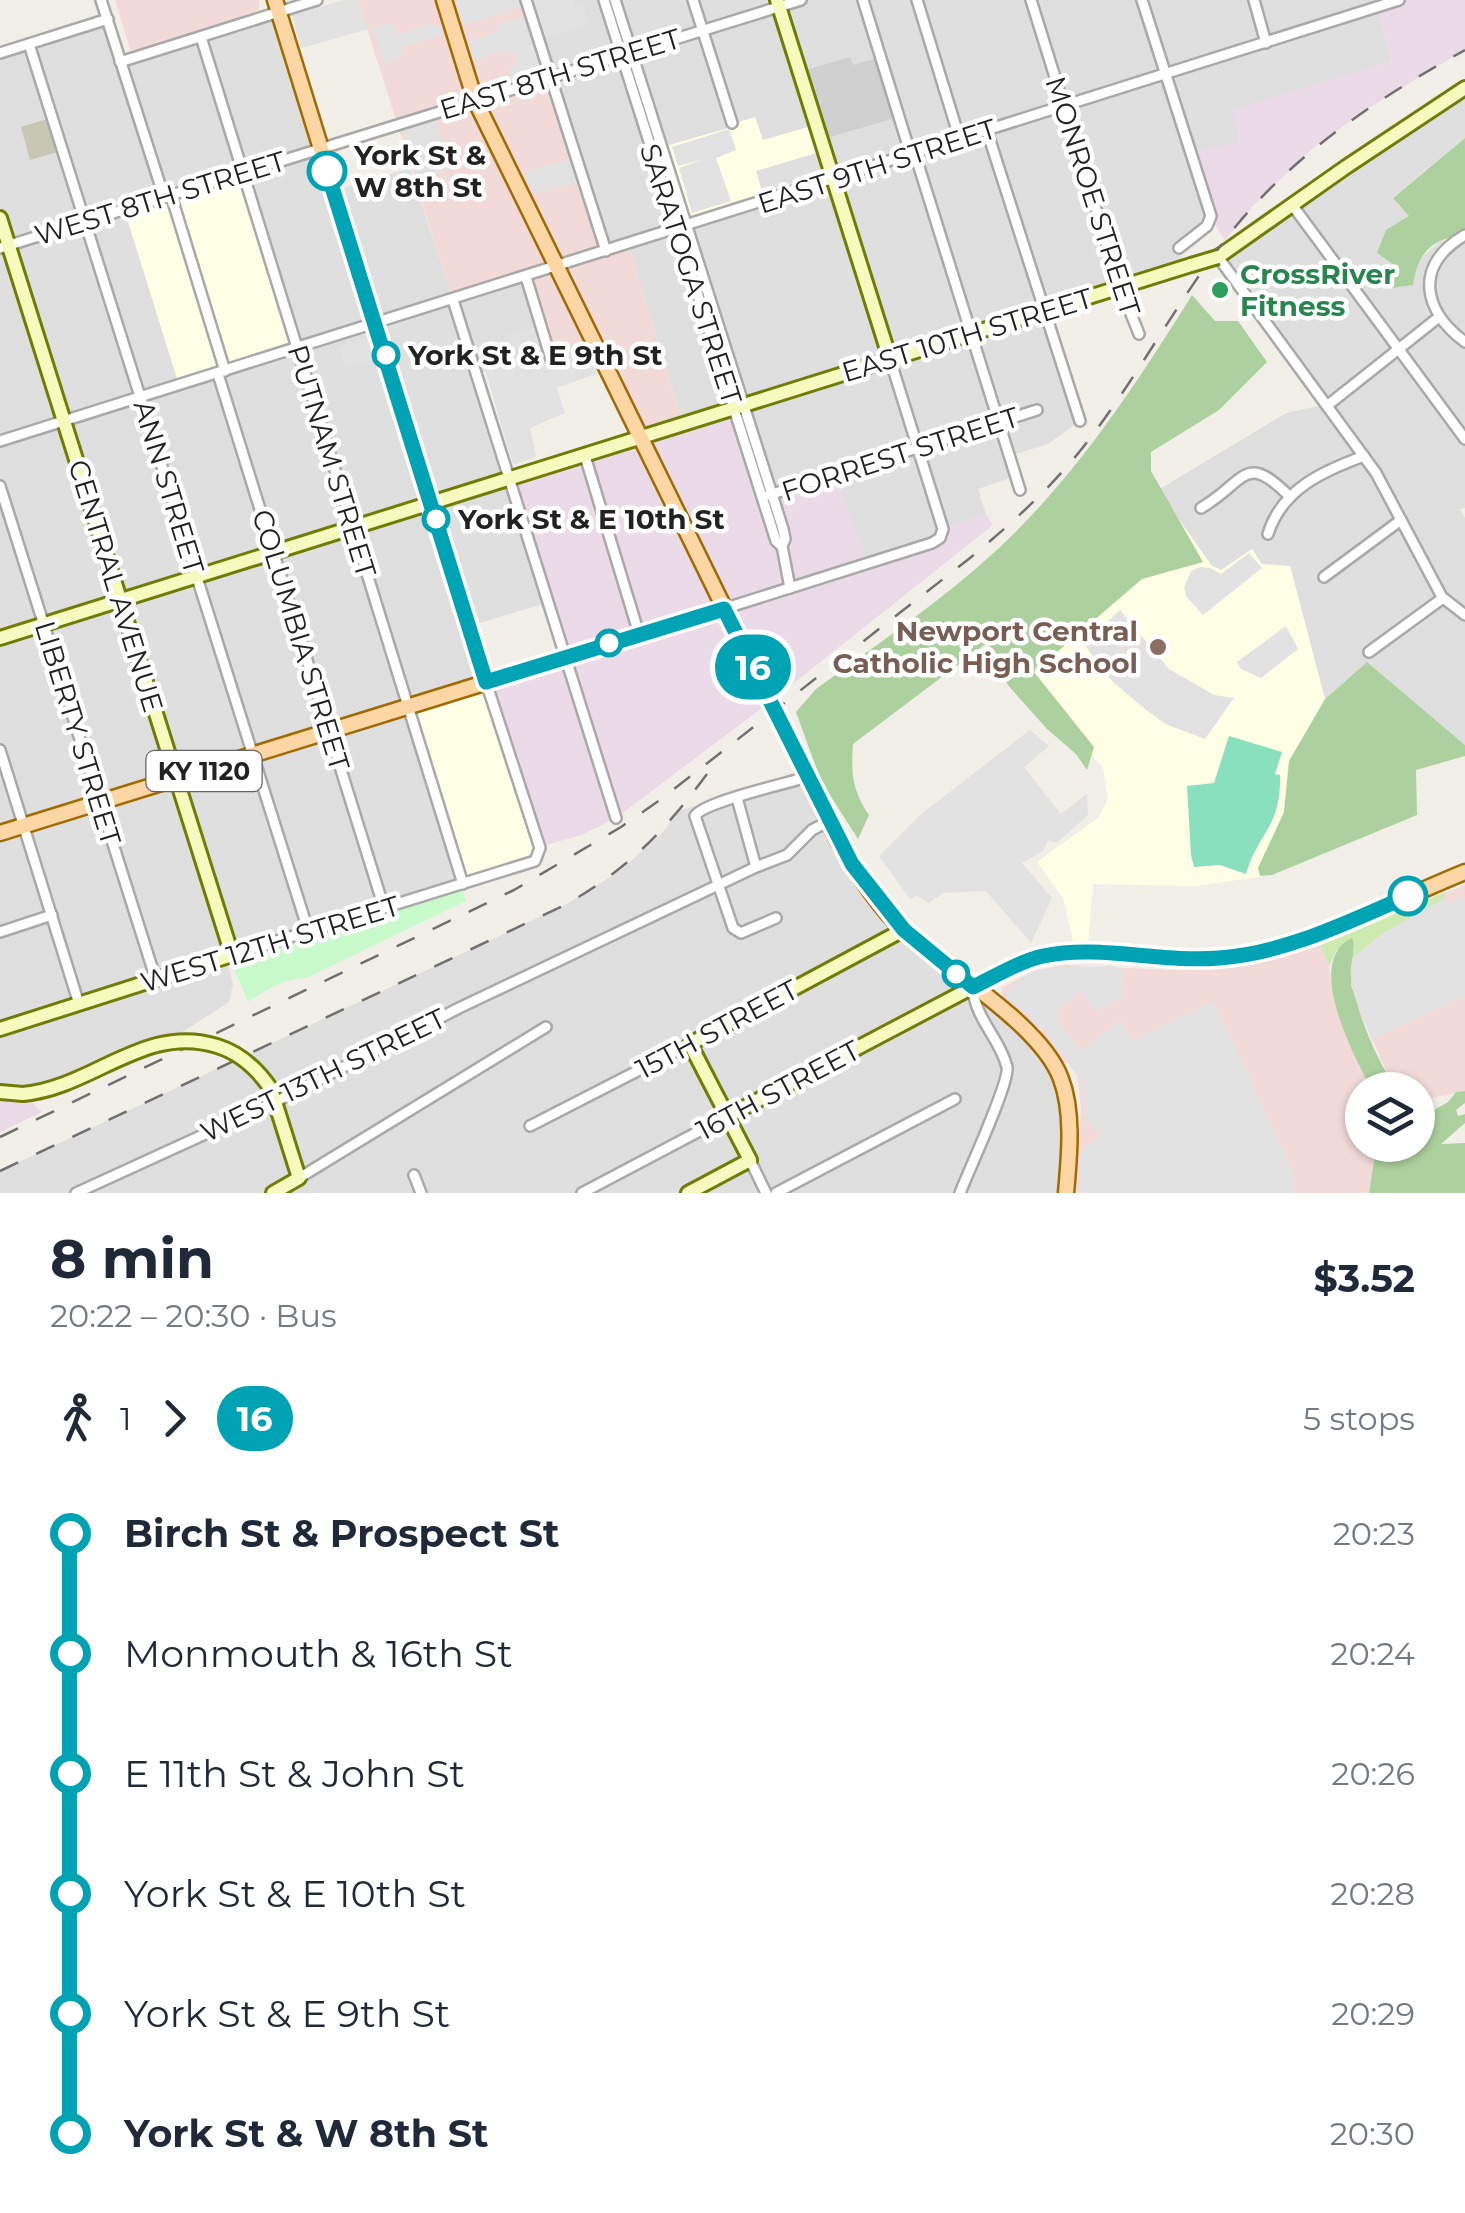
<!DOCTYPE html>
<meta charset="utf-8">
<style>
body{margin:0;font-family:Montserrat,sans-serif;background:#f6f6f7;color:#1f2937;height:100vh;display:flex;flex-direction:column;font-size:38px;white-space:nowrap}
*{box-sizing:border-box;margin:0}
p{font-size:32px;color:#747a83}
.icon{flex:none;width:55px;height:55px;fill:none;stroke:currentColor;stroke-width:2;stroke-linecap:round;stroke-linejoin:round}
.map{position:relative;height:1193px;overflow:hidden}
.sheet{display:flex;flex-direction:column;background:#fff;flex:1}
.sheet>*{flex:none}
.badge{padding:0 20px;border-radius:32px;font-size:35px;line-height:65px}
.tools{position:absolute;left:1345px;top:1072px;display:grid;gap:20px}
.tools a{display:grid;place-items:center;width:90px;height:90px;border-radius:50%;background:#fff;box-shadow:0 2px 8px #0004;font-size:50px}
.map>.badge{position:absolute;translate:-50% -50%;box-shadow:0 0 0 5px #fff}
.legs{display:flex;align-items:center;gap:15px;height:110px;padding:0 50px;font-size:32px}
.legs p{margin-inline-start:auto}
.overview{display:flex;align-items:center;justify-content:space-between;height:170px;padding:0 50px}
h1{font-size:55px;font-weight:700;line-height:75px}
ul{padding:0 50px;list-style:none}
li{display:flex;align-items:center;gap:35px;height:120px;font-size:38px}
li i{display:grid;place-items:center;width:15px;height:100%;margin:0 12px;background:currentColor}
li i::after{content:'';width:25px;height:25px;margin:-12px;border:8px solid;border-radius:50%;background:#fff}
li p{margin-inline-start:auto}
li:first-child i{background:linear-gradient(#0000 50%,currentColor 0)}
li:last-child i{background:linear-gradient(currentColor 50%,#0000 0)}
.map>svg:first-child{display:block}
.residential{fill:#e0dfdf}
.commercial{fill:#f2dad9}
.industrial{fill:#ebdbe8}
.education{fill:#ffffe5}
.religious{fill:#d0d0d0}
.construction{fill:#c7c7b4}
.grass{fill:#cdebb0}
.forest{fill:#add19e}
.park{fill:#c8facc}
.pitch{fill:#88e0be}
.parking{fill:#e2e2e2}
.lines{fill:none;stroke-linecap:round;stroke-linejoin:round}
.street-casing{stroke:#a9a9a9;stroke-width:14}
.secondary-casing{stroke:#707d05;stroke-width:18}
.primary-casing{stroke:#a06b00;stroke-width:19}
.street{stroke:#fff;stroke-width:9}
.secondary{stroke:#f7fabf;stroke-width:12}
.primary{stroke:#fcd6a4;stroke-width:14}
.rail{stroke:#707070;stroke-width:2.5;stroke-dasharray:20 20;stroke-linecap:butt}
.secondary-bridge-casing{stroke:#707d05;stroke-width:18;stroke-linecap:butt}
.secondary-bridge{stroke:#f7fabf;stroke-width:12}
.line-1-casing{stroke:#fff;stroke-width:22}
.line-1{stroke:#00a3b4;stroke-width:15}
.stop-1-dot{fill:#fff;stroke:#00a3b4;stroke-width:5}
.leisure-dot{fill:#2e9e5b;stroke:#fff;stroke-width:4}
.education-dot{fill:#8d6e63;stroke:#fff;stroke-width:4}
.labels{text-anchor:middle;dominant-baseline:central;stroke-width:9;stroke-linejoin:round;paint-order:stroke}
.shield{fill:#fff;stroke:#646464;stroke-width:2.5}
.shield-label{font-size:25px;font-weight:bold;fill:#222}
.street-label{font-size:28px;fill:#222;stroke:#fff}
.stop-label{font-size:28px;font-weight:bold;fill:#222;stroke:#fff;text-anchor:start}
.leisure-label{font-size:28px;font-weight:bold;fill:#27864d;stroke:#fff;text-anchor:start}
.education-label{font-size:28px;font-weight:bold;fill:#785e54;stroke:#fff;text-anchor:end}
</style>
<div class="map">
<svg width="1465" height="1193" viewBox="0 0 1465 1193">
<rect width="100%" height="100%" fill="#f2efe9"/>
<!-- residential -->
<g class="residential">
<polygon points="526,0 1399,0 1378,8 1392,61 1233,111 1240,142 1211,219 1179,248 1184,267 1045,311 1080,421 1048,444 1010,456 1016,476 978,489 986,514 944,529 940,538 867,563 863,552 772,494 684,425 628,245 606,251"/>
<polygon points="278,12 334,191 410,168 453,299 526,277 549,349 477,374 549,602 470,626 484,671 463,884 226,959 233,984 229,1002 170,1040 66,1084 0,1092 0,53 108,19 120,61"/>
<polygon points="1465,88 1465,138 1393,197 1409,216 1398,267 1412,285 1418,261 1440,241 1458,238 1465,234 1465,508 1460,509 1465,518 1465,745 1367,662 1325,699 1290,567 1221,570 1211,566 1158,490 1286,413 1328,404 1218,257"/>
<polygon points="807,777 884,909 1017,1024 1064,1088 1062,1193 0,1193 0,1171 565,905 620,871 662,833 680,810"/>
</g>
<!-- commercial -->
<g class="commercial">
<polygon points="115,0 259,0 259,10 135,53 130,49"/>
<polygon points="358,0 526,0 606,250 628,244 684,425 640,439 596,347 551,359 526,277 453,300"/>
<polygon points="1465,885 1465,1091 1418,1101 1418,1090 1394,1088 1355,1001 1350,969 1355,947 1350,932"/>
<polygon points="1320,945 1329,966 1336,1008 1372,1090 1362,1090 1362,1145 1389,1145 1374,1161 1369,1193 1075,1193 1081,1109 1077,1074 1070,1064 1063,1062 1039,1028 1001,996 1003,987 1034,971 1063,965 1170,970 1221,968 1255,963"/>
</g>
<!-- industrial -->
<g class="industrial">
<polygon points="1399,0 1465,0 1465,50 1365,110 1311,150 1253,206 1225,240 1211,219 1191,153 1240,141 1232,110 1392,61 1378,8"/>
<polygon points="743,406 772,494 835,475 868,562 932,543 943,529 986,514 993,525 770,702 616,818 581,835 540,847 408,706 566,656 509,479"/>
<polygon points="0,1092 23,1094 42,1112 0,1132"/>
</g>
<!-- education -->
<g class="education">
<polygon points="755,117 763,140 815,125 823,151 756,171 765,201 687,226 662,147 732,127 732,124"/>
<polygon points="243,172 297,349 179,385 124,209"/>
<polygon points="1114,428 1212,566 1221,570 1252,549 1262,564 1290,566 1325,699 1272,875 1196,886 1093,884 1087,954 1076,954 1063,898 1037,862 1099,817 1108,798 1103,768 961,596"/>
<polygon points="486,682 538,855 463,884 408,706"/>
</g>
<!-- religious -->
<polygon class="religious" points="850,57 853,65 880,57 899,117 819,140 798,72"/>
<!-- construction -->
<polygon class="construction" points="47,119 57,152 30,160 21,127"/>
<!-- grass -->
<polygon class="grass" points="1443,893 1445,894 1443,899 1380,935 1352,959 1355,947 1336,951 1329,966 1320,945"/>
<!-- forest -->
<g class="forest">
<path d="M1465,138v96c-9,5 -17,3 -25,7 -19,9 -24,26 -27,44l-22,3 6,-21 -20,-14 9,-23 23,-14 -16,-18z"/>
<path d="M1192,295l23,26h23l29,41 -48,48 -68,42v19l52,91 -61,17 -108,93 60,75 -7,23 -11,-16 -29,-25 -40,-45 -1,-20 -19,-21 -134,101c-2,28 -1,47 16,71l-11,24 -37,-58 -25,-69 20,-23c61,-45 126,-88 182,-140 79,-74 137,-163 194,-254z"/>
<polygon points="1367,662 1465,745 1465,756 1416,770 1417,815 1272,875 1260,876 1258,868 1284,812 1289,761 1325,699"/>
<path d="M1352,938c5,13 -3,25 -1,39 6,37 25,82 46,113h-25c-18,-34 -69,-129 -20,-152z"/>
<polygon points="1465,1091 1465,1103 1456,1110 1458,1116 1465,1114 1465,1123 1441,1144 1465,1143 1465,1193 1369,1193 1374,1161 1389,1145 1418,1145 1418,1119 1448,1102 1456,1092"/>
</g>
<!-- park -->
<path class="park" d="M462,891l4,10 -160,77c-23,1 -39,11 -58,24l-17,-42c21,-15 48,-8 67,-24l71,-19 3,-4z"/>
<!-- pitch -->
<path class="pitch" d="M1229,736l53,16 -7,22 5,1c1,53 -21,56 -34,99l-26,-9 -26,2 -3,-12 -4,-69 27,-3z"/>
<!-- parking -->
<g class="parking">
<polygon points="344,0 358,0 368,29 301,48 292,15"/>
<polygon points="456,0 520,0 523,6 464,25"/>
<polygon points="533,0 573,0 575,7 583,5 589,24 546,38"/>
<polygon points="528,16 544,69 512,78 509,67 519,63 516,52 505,55 503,51 473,60 469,41 498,32 496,24"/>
<polygon points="392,22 397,35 432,24 440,28 443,34 401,48 403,57 384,63 373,28"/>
<polygon points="436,120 452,169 420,179 404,130"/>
<polygon points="729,129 736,150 716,158 731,201 692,213 679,168 701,160 678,166 672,147"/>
<polygon points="571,158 576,182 535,194 525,172"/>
<polygon points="542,326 551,359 582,351 598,373 557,388 565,413 530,428 536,457 513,465 485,369 514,361 512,354 501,357 500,352 511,348 506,335"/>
<polygon points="368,337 375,359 345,368 338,347"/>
<polygon points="1249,553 1262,568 1203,615 1186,596 1184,587 1191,571 1200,567 1210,568 1221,574"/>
<polygon points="1120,610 1169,669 1214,695 1234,698 1205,739 1165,724 1140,705 1112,681 1084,644"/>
<polygon points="1286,626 1298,649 1261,678 1241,669 1237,662"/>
<polygon points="1030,730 1049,746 1024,767 1061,814 1087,794 1088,815 1057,843 1048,840 1043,851 1022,863 1052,898 1031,943 986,891 943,893 929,903 917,896 910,899 879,856 920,815"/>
<polygon points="1465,896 1465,996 1372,1040 1351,986 1352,959 1380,935 1443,899 1446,904"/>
<polygon points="1115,966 1123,973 1121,1000 1096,1011 1080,991 1058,1010 1058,1020 1081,1051 1121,1020 1132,1041 1214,1001 1285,1153 1294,1178 1294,1193 1079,1193 1081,1151 1100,1137 1087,1119 1082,1082 1043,1029 1008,998 1008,989 1034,971 1061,967"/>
</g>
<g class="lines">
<!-- street casing -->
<g class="street-casing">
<g id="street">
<polyline points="101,0 164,197"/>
<polyline points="526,0 606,251"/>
<polyline points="604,0 776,541 782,546"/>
<polyline points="615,0 783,529 785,539 782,546 790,588"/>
<polyline points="693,0 732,123"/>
<polyline points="863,0 908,146 915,154 1020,490"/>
<polyline points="917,0 960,140"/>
<polyline points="1031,0 1120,286 1139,334"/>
<polyline points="1142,0 1211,216 1207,226 1179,248"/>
<polyline points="1254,0 1266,43"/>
<polyline points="201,37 463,884"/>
<polyline points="29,44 308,930"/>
<polyline points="0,53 108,19"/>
<polyline points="120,62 317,0"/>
<polyline points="987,131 1080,421"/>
<polyline points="171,195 225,371"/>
<polyline points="1293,206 1465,439"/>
<path d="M1465,235c-51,30 -43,75 0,107"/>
<polyline points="0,248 801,0"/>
<polyline points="1218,257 1376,473 1442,597 1465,615"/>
<polyline points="526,277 551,359"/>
<polyline points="453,300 616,818"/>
<polyline points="218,374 384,908"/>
<polyline points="1328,405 1439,317"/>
<polyline points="0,441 1399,0"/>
<polyline points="585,456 639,634"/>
<polyline points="0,486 156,980"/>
<polyline points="769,495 1037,410"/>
<path d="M1201,508c45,-26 43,-58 89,-11"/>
<path d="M1268,534c14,-45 55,-63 96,-78"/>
<polyline points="1324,577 1401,520"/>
<polyline points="723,609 932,543 940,538 943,529 890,359"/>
<polyline points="1369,652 1443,598"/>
<polyline points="0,750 79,1004"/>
<polyline points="737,798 756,867"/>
<path d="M776,918l-35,15 -8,-5 -38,-112c8,-14 90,-32 112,-39"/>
<polyline points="0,932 52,915"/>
<polyline points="232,955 535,861 540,848 486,682"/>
<polyline points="530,1126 690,1044"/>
<polyline points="750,1160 766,1193"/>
<polyline points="414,1175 421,1193"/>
<polyline points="299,1178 546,1027"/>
<polyline points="76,1193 275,1102 461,1007 756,867 787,855 812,830 829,821"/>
<polyline points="582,1193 728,1116"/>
<polyline points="776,1193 955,1099"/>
<path d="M960,1193c8,-21 50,-111 47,-126 -7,-29 -33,-49 -34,-80"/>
</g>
</g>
<!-- secondary casing -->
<g class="secondary-casing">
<g id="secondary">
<polyline points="777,0 890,359"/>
<polyline points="0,218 232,955 0,1029"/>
<polyline points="1218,257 1346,167 1465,88"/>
<polyline points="0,638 1191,265"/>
<polyline points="271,1089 299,1178 273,1193"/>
<polyline points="0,1092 23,1094"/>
<polyline points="728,1116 973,987"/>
<polyline points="688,1193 750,1160 690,1044 903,930"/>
</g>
</g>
<!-- primary casing -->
<g class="primary-casing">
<g id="primary">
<polyline points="275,0 486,682"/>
<path d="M444,0l31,100 364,742c19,32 40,66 68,91 43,39 135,93 154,146 13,34 8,79 5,114"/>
<polyline points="0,833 723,609"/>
<path d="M973,987c23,-11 45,-25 70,-31 60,-12 123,9 184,2 84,-11 161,-55 238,-86"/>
</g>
</g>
<!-- street -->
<use href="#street" class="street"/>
<!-- secondary -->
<use href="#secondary" class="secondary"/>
<!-- primary -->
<use href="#primary" class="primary"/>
<!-- rail -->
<g class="rail">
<path d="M0,1137l514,-247 107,-63 39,-27 310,-242c41,-34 81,-70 114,-112 55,-70 96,-151 152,-220 63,-76 144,-129 229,-176"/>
<path d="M0,1171l565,-266c63,-36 99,-73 142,-131"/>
</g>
<!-- secondary-bridge casing -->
<g class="secondary-bridge-casing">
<g id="secondary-bridge">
<polyline points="1191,265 1218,257"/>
<path d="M23,1094c69,-6 122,-71 194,-48 23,7 41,24 54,43"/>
</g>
</g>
<!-- secondary-bridge -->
<use href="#secondary-bridge" class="secondary-bridge"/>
</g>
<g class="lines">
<!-- line-1 casing -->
<g class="line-1-casing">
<path id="line-1" d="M327,171l159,511 238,-73 128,255 52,66 69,57c23,-11 45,-25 70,-31 55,-12 119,7 176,2 67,-5 129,-36 189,-62"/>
</g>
<!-- line-1 -->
<use href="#line-1" class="line-1"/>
</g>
<!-- markers -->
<g class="stop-1-dot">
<circle cx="327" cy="171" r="18"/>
<circle cx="386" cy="355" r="12"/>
<circle cx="436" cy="519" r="12"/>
<circle cx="609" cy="643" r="12"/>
<circle cx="1408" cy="896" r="18"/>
<circle cx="956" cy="974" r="12"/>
</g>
<circle class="leisure-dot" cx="1220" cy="290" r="10"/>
<circle class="education-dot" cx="1158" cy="647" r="10"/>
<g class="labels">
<!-- shield labels -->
<rect class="shield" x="146.5" y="751" width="115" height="40" rx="8"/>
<g class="shield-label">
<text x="204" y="771">KY 1120</text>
</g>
<!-- street labels -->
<g class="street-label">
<text transform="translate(560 74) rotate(-17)">EAST 8TH STREET</text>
<text transform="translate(877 166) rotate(-18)">EAST 9TH STREET</text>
<text transform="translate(1093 196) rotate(72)">MONROE STREET</text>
<text transform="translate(160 198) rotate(-17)">WEST 8TH STREET</text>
<text transform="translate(691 274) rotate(72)">SARATOGA STREET</text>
<text transform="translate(967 335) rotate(-17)">EAST 10TH STREET</text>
<text transform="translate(900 454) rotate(-18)">FORREST STREET</text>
<text transform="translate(332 461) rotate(73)">PUTNAM STREET</text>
<text transform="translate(169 487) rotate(73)">ANN STREET</text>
<text transform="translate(116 586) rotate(73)">CENTRAL AVENUE</text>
<text transform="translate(301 640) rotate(73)">COLUMBIA STREET</text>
<text transform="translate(78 733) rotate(73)">LIBERTY STREET</text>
<text transform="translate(270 944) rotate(-17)">WEST 12TH STREET</text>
<text transform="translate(717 1029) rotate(-28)">15TH STREET</text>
<text transform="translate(323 1075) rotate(-26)">WEST 13TH STREET</text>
<text transform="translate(778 1090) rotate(-28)">16TH STREET</text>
</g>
<!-- stop labels -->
<g class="stop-label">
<text x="354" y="155">York St &amp;<tspan x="354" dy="32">W 8th St</tspan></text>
<text x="408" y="355">York St &amp; E 9th St</text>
<text x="458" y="519">York St &amp; E 10th St</text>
</g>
<!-- leisure labels -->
<g class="leisure-label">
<text x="1240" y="274">CrossRiver<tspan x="1240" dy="32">Fitness</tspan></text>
</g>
<!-- education labels -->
<g class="education-label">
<text x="1138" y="631">Newport Central<tspan x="1138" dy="32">Catholic High School</tspan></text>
</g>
</g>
</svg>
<div class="tools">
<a><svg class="icon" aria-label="layers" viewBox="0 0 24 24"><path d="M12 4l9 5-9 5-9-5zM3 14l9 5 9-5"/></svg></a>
</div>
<b class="badge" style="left:753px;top:667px;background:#00a3b4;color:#fff">16</b>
</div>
<section class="sheet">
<div class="overview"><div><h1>8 min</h1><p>20:22 – 20:30 · Bus</p></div><b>$3.52</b></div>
<div class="legs"><svg class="icon" aria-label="walk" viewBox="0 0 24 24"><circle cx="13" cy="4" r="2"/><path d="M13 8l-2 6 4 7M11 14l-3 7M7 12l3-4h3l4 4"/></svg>1<svg class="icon" aria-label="forward" viewBox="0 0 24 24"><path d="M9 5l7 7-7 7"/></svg><b class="badge" style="background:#00a3b4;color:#fff">16</b><p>5 stops</p></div>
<ul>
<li><i style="color:#00a3b4"></i><b>Birch St &amp; Prospect St</b><p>20:23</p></li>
<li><i style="color:#00a3b4"></i><span>Monmouth &amp; 16th St</span><p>20:24</p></li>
<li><i style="color:#00a3b4"></i><span>E 11th St &amp; John St</span><p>20:26</p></li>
<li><i style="color:#00a3b4"></i><span>York St &amp; E 10th St</span><p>20:28</p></li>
<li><i style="color:#00a3b4"></i><span>York St &amp; E 9th St</span><p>20:29</p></li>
<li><i style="color:#00a3b4"></i><b>York St &amp; W 8th St</b><p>20:30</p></li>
</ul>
</section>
